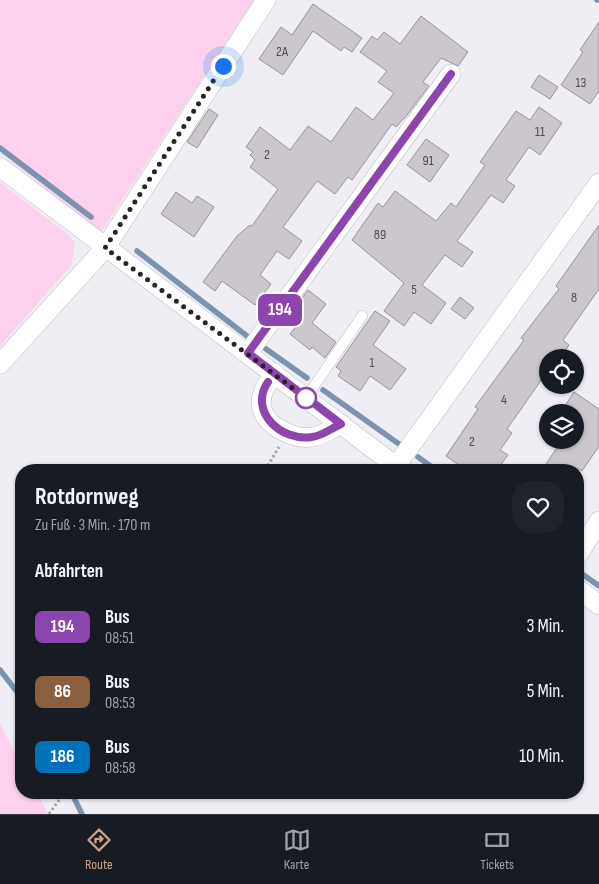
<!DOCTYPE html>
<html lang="de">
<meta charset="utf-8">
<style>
body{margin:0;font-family:"Sofia Sans Condensed",sans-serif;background:#20242c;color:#f1f3f6;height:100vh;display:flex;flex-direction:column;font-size:19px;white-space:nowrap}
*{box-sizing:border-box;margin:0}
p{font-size:16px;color:#9ea1a6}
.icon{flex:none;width:28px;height:28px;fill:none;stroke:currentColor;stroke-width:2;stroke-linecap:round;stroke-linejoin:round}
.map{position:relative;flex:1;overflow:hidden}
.drawer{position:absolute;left:15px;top:464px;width:569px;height:335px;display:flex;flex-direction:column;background:#171b24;border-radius:20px;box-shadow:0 1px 4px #0004}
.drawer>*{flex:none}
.badge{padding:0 10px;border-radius:8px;font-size:18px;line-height:32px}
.tools{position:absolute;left:539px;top:349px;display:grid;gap:10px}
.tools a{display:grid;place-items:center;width:45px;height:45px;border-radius:50%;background:#171b24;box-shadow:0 1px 4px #0004;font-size:25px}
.you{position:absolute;width:25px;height:25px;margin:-12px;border:4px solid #fff;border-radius:50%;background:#1a73e8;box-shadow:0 0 0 8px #1a73e833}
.map>.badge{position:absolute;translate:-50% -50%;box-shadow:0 0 0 2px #fff}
h2{padding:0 20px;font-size:19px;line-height:45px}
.round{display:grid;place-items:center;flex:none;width:52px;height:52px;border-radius:20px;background:#20242c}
.headline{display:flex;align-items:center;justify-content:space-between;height:85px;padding:0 20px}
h1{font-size:24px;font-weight:700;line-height:38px}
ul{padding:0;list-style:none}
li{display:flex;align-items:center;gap:15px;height:65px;padding:0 20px}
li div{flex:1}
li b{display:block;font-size:19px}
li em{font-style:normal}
li .badge{min-width:55px;font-weight:700;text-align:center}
.dock{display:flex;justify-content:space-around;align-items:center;height:70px;border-top:1px solid #363941;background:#171b24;font-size:14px;color:#9ea1a6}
.dock a{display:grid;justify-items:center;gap:2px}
.dock .current{color:#cda287}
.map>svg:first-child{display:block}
.green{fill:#fbd1ee}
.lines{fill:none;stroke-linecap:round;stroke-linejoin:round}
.stream{stroke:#7b93ac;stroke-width:5.5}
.building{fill:#cbc7cd;stroke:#979399}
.service-casing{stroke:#bcbbc2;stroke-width:11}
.minor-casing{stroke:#bcbbc2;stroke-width:20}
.path{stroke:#a8a7ad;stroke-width:3;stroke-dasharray:2.5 2.5;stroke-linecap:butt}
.service{stroke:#fff;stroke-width:10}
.minor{stroke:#fff;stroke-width:19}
.line-casing{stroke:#fff;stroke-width:11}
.line{stroke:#8e44ad;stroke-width:8}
.walk{stroke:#252527;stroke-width:5;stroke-dasharray:0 9}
.stop-dot{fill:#fff;stroke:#8e44ad;stroke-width:2.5}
.labels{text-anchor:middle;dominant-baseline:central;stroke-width:4;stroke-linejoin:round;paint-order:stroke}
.number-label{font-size:14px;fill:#4e4e50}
</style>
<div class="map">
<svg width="599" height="814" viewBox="0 0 599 814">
<rect width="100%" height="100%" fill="#efeef5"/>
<!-- green -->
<g class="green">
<polygon points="0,0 254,0 101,232 0,152"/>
<polygon points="0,182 67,234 75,243 71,266 0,346"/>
<polygon points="0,724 21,764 21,792 37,793 48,814 0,814"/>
</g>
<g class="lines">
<!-- stream -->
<g class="stream">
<polyline points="597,0 599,0"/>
<polyline points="0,148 91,217"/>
<polyline points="137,251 247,336"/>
<polyline points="266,349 307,378"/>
<polyline points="323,390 399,444"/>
<polyline points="418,457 436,470"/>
<polyline points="578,571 599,586"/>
<polyline points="0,670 21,697"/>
<polyline points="71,792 82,814"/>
</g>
</g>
<!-- building -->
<g class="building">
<polygon points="313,4 362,38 352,52 344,47 341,51 313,31 283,75 259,59 281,27 292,35"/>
<polygon points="421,16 468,52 458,66 441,58 423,82 429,86 407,115 396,127 392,124 352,180 348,177 335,194 317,181 283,227 302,241 289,259 277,251 260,275 271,284 255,305 222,281 215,291 203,282 237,236 250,225 252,226 278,189 250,167 255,160 250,155 253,152 246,147 260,127 290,150 308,126 331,142 356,107 373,120 394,93 378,82 387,71 360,52 372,36 377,40 384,32 400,44"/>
<polygon points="599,22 599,91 590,104 561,85 583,52 580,50"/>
<polygon points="539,75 558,87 550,99 531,87"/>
<polygon points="539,107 562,123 540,155 529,147 506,180 515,186 503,203 491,195 457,241 473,252 462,267 445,255 422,285 446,303 431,324 414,312 404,326 384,311 404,283 352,240 378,203 383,207 395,191 436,221 451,203 456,207 485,165 480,162 516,111 530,120"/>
<polygon points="209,109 218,115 197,148 187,142"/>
<polygon points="426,139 449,155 430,182 407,165"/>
<polygon points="176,192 192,203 197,196 214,207 194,237 161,214"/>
<polygon points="599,225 599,289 563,340 569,345 560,358 548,358 548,382 542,379 507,429 512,433 500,450 508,455 497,470 466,470 446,456 478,409 475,407 524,340 521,338 559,289 556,286"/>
<polygon points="308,290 326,304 312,323 336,342 325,358 312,347 310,350 290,334 304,317 294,309"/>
<polygon points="460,297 474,308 465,319 451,309"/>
<polygon points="375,311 390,321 373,345 406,369 390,390 370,376 360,391 338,376 341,371 336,367"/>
<polygon points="574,392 599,409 599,446 582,471 579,469 556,470 546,464 562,440 575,440 575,412 561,412"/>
</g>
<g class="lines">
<!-- service casing -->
<g class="service-casing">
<polyline id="service" points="306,398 362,316"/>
</g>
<!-- minor casing -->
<g class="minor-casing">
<g id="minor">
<polyline points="0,167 401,470"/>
<polyline points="248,353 451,74"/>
<polyline points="0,364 105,248 266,0"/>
<path d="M274,373c-6,10 -16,22 -12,36 5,18 33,31 51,28 9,-1 19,-9 28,-13"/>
<polyline points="396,466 599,183"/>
<polyline points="578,555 599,521"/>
<polyline points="578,589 599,605"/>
</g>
</g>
<!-- path -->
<g class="path">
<polyline points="265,470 279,447"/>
<polyline points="49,814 65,792"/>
</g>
<!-- service -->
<use href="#service" class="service"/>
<!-- minor -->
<use href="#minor" class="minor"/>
</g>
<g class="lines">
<!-- line casing -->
<g class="line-casing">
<path id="line" d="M268,382c-20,29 13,60 44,55 10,-1 20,-9 29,-13l-93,-71 203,-279"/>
</g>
<!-- line -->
<use href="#line" class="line"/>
<!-- walk -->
<polyline class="walk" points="223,66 105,248 306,398"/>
</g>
<!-- markers -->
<circle class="stop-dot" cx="306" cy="398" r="10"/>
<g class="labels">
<!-- number labels -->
<g class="number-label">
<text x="282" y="51">2A</text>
<text x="581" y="82">13</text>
<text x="540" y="131">11</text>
<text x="267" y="154">2</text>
<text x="428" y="160">91</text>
<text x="380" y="234">89</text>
<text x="414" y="289">5</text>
<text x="574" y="297">8</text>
<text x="372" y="362">1</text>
<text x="504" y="399">4</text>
<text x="472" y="441">2</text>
</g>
</g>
</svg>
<div class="tools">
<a><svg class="icon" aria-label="locate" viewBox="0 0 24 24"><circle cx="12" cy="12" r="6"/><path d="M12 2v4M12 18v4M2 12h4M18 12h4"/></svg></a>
<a><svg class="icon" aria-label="layers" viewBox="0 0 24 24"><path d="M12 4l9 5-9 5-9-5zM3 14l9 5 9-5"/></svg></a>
</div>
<div class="you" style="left:223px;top:66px"></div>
<b class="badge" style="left:280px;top:310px;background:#8e44ad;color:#fff">194</b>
<section class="drawer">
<div class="headline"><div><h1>Rotdornweg</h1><p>Zu Fuß · 3 Min. · 170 m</p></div><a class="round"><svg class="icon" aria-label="heart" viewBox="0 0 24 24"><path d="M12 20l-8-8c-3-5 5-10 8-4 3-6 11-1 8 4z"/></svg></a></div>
<h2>Abfahrten</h2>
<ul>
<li><span class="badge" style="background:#8e44ad;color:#fff">194</span><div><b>Bus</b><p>08:51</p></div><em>3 Min.</em></li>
<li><span class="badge" style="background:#8b5e3c;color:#fff">86</span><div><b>Bus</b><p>08:53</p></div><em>5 Min.</em></li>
<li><span class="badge" style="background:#0072bc;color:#fff">186</span><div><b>Bus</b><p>08:58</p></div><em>10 Min.</em></li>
</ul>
</section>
</div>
<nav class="dock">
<a class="current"><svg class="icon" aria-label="directions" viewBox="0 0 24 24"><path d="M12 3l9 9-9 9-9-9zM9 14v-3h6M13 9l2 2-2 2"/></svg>Route</a>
<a><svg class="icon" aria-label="map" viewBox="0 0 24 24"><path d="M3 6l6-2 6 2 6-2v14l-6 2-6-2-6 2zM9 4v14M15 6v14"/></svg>Karte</a>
<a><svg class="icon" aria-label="tickets" viewBox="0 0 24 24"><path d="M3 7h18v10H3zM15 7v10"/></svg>Tickets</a>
</nav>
